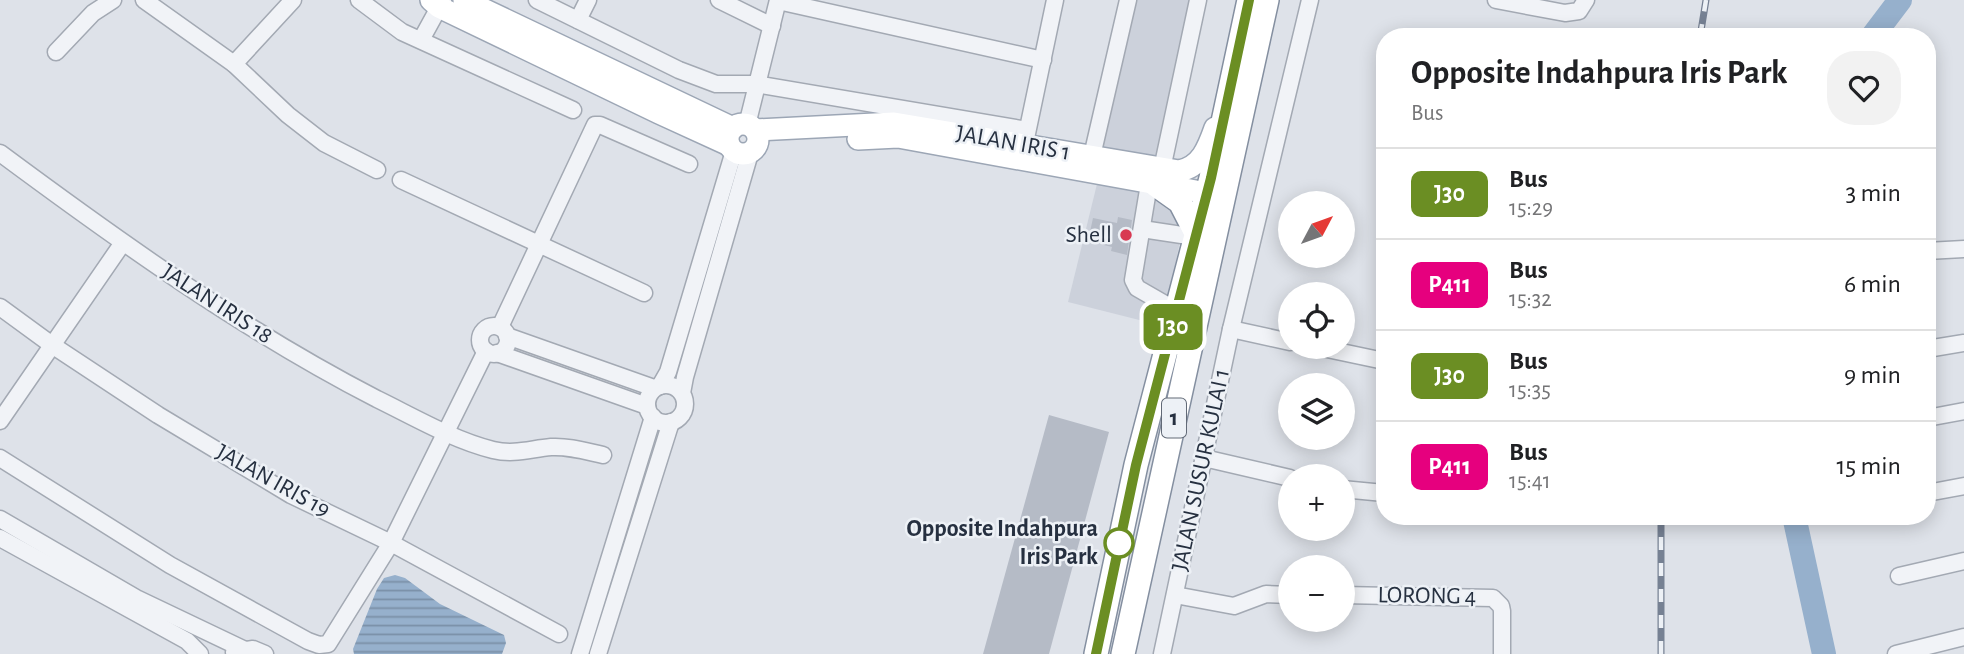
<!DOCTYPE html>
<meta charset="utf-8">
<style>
body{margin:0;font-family:"Alegreya Sans",sans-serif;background:#f2f2f2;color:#202124;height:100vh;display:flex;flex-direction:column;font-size:26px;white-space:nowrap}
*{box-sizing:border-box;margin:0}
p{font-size:23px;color:#757577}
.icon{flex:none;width:38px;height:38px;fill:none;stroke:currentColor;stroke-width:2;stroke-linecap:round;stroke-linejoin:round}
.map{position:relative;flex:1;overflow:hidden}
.drawer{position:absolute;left:1376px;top:28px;width:560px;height:497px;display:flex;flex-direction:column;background:#fff;border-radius:28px;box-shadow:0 4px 18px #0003}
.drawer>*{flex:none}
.badge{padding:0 14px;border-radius:10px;font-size:24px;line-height:46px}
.needle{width:46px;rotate:49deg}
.fabs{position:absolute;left:1278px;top:191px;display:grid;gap:14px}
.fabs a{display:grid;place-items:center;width:77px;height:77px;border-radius:50%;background:#fff;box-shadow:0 4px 18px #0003;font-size:35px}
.map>.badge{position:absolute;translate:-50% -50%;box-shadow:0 0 0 4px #fff}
.round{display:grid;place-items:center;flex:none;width:74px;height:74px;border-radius:28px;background:#f2f2f2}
.summary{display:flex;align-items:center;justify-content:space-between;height:119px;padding:0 35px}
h1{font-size:33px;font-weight:700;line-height:52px}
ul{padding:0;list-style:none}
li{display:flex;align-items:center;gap:21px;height:91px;padding:0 35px;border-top:2px solid #e0e0e0}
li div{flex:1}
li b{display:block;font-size:26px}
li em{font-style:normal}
li .badge{min-width:77px;font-weight:700;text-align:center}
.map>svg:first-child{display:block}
.built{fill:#ccd1db}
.water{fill:url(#water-rules)}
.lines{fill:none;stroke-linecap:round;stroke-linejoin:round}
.river{stroke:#96b0cc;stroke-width:24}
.building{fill:#b5bbc6}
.minor-casing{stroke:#a3a9b3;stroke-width:19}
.major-casing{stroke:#9ca6b5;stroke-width:24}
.highway-casing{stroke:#848fa0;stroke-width:26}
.minor{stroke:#f1f3f7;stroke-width:16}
.major{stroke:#fff;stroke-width:21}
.highway{stroke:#fff;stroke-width:23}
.rail-casing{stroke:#768193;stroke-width:7}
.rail{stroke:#edf1f6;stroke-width:4.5;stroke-dasharray:13;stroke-linecap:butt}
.line-casing{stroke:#fff;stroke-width:16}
.line{stroke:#6b8e23;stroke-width:10}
.poi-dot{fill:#d83952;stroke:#edf1f6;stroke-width:2.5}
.stop-dot{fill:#fff;stroke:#6b8e23;stroke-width:3.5}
.labels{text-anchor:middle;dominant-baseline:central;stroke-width:5;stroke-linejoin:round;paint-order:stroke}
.shield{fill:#edf1f6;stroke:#626a77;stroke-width:2}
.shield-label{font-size:23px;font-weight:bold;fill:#263040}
.street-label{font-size:24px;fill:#263040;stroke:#edf1f6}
.poi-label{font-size:24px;fill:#263040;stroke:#edf1f6;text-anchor:end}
.stop-label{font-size:24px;font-weight:bold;fill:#263040;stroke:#edf1f6;text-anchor:end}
</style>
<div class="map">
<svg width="1964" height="654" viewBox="0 0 1964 654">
<defs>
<pattern id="water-rules" width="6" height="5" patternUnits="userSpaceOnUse" patternTransform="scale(1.75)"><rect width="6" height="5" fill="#96b0cc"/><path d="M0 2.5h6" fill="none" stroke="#7a90a7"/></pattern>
</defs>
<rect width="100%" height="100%" fill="#dee2e9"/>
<!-- built -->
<g class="built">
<polygon points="1133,0 1192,0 1159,158 1099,150"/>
<polygon points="1097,184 1172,199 1183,226 1163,326 1068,302"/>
</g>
<!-- water -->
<polygon class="water" points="395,575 405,578 440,604 504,635 506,643 502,654 354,654 353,649 377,589 384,578"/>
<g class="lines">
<!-- river -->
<g class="river">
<polyline points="1872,37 1900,0"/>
<polyline points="1794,516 1824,654"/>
</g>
</g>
<!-- building -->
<g class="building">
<polygon points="1118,217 1132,220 1127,255 1111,251 1112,247 1088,241 1093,218 1117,223"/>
<polygon points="1049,415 1109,432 1049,654 983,654"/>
</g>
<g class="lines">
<!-- minor casing -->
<g class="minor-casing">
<g id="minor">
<polyline points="144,0 234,64 288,115 324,143 377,170"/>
<polyline points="359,0 402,32 573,110"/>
<polyline points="537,0 679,70 716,84 756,84 1027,130"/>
<polyline points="719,0 772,26"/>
<polyline points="1496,0 1565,13 1579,11 1586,0"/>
<polyline points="778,1 1043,60"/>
<polyline points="578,20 588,0"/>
<polyline points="421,40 443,0"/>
<polyline points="56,52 93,13 113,0"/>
<polyline points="234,64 293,0"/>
<polyline points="747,125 778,0"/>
<polyline points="1026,138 1055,0"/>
<path d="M0,153c120,89 243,177 377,246 37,18 76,41 116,51 21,5 37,-1 58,-3 18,-1 34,4 52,8"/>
<polyline points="1092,156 1128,0"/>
<polyline points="1162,169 1198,0"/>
<polyline points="401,180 644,293"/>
<polyline points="1149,184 1133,280 1137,288 1177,311"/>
<polyline points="1142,229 1195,237"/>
<polyline points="1927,251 1964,249"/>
<polyline points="0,307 52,345 158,415 291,495 391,543 559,634"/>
<circle cx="494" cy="340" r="14"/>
<polyline points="500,327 595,125 600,125 689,164"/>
<polyline points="1231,329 1290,342"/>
<polyline points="507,336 654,388"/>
<polyline points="1313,346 1384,361"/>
<polyline points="1927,349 1964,343"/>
<polyline points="497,353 647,406"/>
<circle cx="666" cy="404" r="19"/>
<polyline points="660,386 668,372 734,151"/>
<polyline points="682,393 685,377 750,153"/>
<polyline points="1927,418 1964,411"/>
<polyline points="0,421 122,244"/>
<polyline points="0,458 170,565 308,641 319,645 328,644 391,543 486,351"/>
<polyline points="1204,458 1290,478"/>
<polyline points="1342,489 1384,493"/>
<polyline points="1927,493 1964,486"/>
<polyline points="0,519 136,598 243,649"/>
<polyline points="0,538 187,641 200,654"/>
<polyline points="1899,576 1964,561"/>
<polyline points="1175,595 1234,606 1266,594 1290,595"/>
<polyline points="1342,595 1493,598 1501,606 1502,611 1502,654"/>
<polyline points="234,652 253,649 265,654"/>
<polyline points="580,654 653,417"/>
<polyline points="598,654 671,422"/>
<polyline points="1162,654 1231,329 1310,0"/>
<polyline points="1896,654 1964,637"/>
</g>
</g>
<!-- major casing -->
<g class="major-casing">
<g id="major">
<polyline points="431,0 439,7 659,113 729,145"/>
<polyline points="464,0 733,128"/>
<circle cx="743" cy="139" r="15"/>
<path d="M755,130l139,-7 285,48c22,-4 29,-23 36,-43"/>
<polyline points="858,139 898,137 1207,193"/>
</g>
</g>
<!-- highway casing -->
<g class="highway-casing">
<g id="highway">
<polyline points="1156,185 1180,202 1196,233"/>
<polyline points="1096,654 1136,465 1211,178 1249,0"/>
<polyline points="1123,654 1267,0"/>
</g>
</g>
<!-- minor -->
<use href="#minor" class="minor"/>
<!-- major -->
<use href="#major" class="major"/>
<!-- highway -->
<use href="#highway" class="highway"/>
<!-- rail casing -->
<g class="rail-casing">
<g id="rail">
<polyline points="1700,37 1706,0"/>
<polyline points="1661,654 1661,516"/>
</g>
</g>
<!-- rail -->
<use href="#rail" class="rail"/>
</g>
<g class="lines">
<!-- line casing -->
<g class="line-casing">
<polyline id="line" points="1096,654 1136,465 1211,178 1249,0"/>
</g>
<!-- line -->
<use href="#line" class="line"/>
</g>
<!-- markers -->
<circle class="poi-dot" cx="1126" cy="235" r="7"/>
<circle class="stop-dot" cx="1119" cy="543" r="14"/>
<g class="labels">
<!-- shield labels -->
<rect class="shield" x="1162" y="398.5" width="24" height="39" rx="5"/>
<g class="shield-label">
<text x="1174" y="418">1</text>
</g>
<!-- street labels -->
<g class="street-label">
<text transform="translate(1013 143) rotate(10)">JALAN IRIS 1</text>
<text transform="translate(217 304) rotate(33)">JALAN IRIS 18</text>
<text transform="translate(1201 470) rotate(-78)">JALAN SUSUR KULAI 1</text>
<text transform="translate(273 481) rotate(29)">JALAN IRIS 19</text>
<text transform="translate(1427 596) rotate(1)">LORONG 4</text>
</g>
<!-- poi labels -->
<g class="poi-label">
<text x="1112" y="235">Shell</text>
</g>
<!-- stop labels -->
<g class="stop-label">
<text x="1098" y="529">Opposite Indahpura<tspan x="1098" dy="28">Iris Park</tspan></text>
</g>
</g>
</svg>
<div class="fabs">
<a><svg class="needle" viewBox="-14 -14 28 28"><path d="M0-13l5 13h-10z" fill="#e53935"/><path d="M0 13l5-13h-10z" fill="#757577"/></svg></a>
<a><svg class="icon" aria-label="locate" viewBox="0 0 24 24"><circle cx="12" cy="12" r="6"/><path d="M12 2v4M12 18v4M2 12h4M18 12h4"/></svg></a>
<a><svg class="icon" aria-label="layers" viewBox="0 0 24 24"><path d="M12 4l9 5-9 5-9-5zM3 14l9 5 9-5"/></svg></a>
<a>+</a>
<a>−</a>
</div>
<b class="badge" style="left:1173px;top:327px;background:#6b8e23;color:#fff">J30</b>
<section class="drawer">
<div class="summary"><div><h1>Opposite Indahpura Iris Park</h1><p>Bus</p></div><a class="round"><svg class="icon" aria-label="heart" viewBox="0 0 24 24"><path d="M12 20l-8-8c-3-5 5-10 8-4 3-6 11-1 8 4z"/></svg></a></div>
<ul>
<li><span class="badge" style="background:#6b8e23;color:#fff">J30</span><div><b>Bus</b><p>15:29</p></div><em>3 min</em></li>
<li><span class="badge" style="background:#e6007e;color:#fff">P411</span><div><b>Bus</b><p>15:32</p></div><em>6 min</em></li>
<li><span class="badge" style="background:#6b8e23;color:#fff">J30</span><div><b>Bus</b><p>15:35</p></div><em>9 min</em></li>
<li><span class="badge" style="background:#e6007e;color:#fff">P411</span><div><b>Bus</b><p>15:41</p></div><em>15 min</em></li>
</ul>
</section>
</div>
